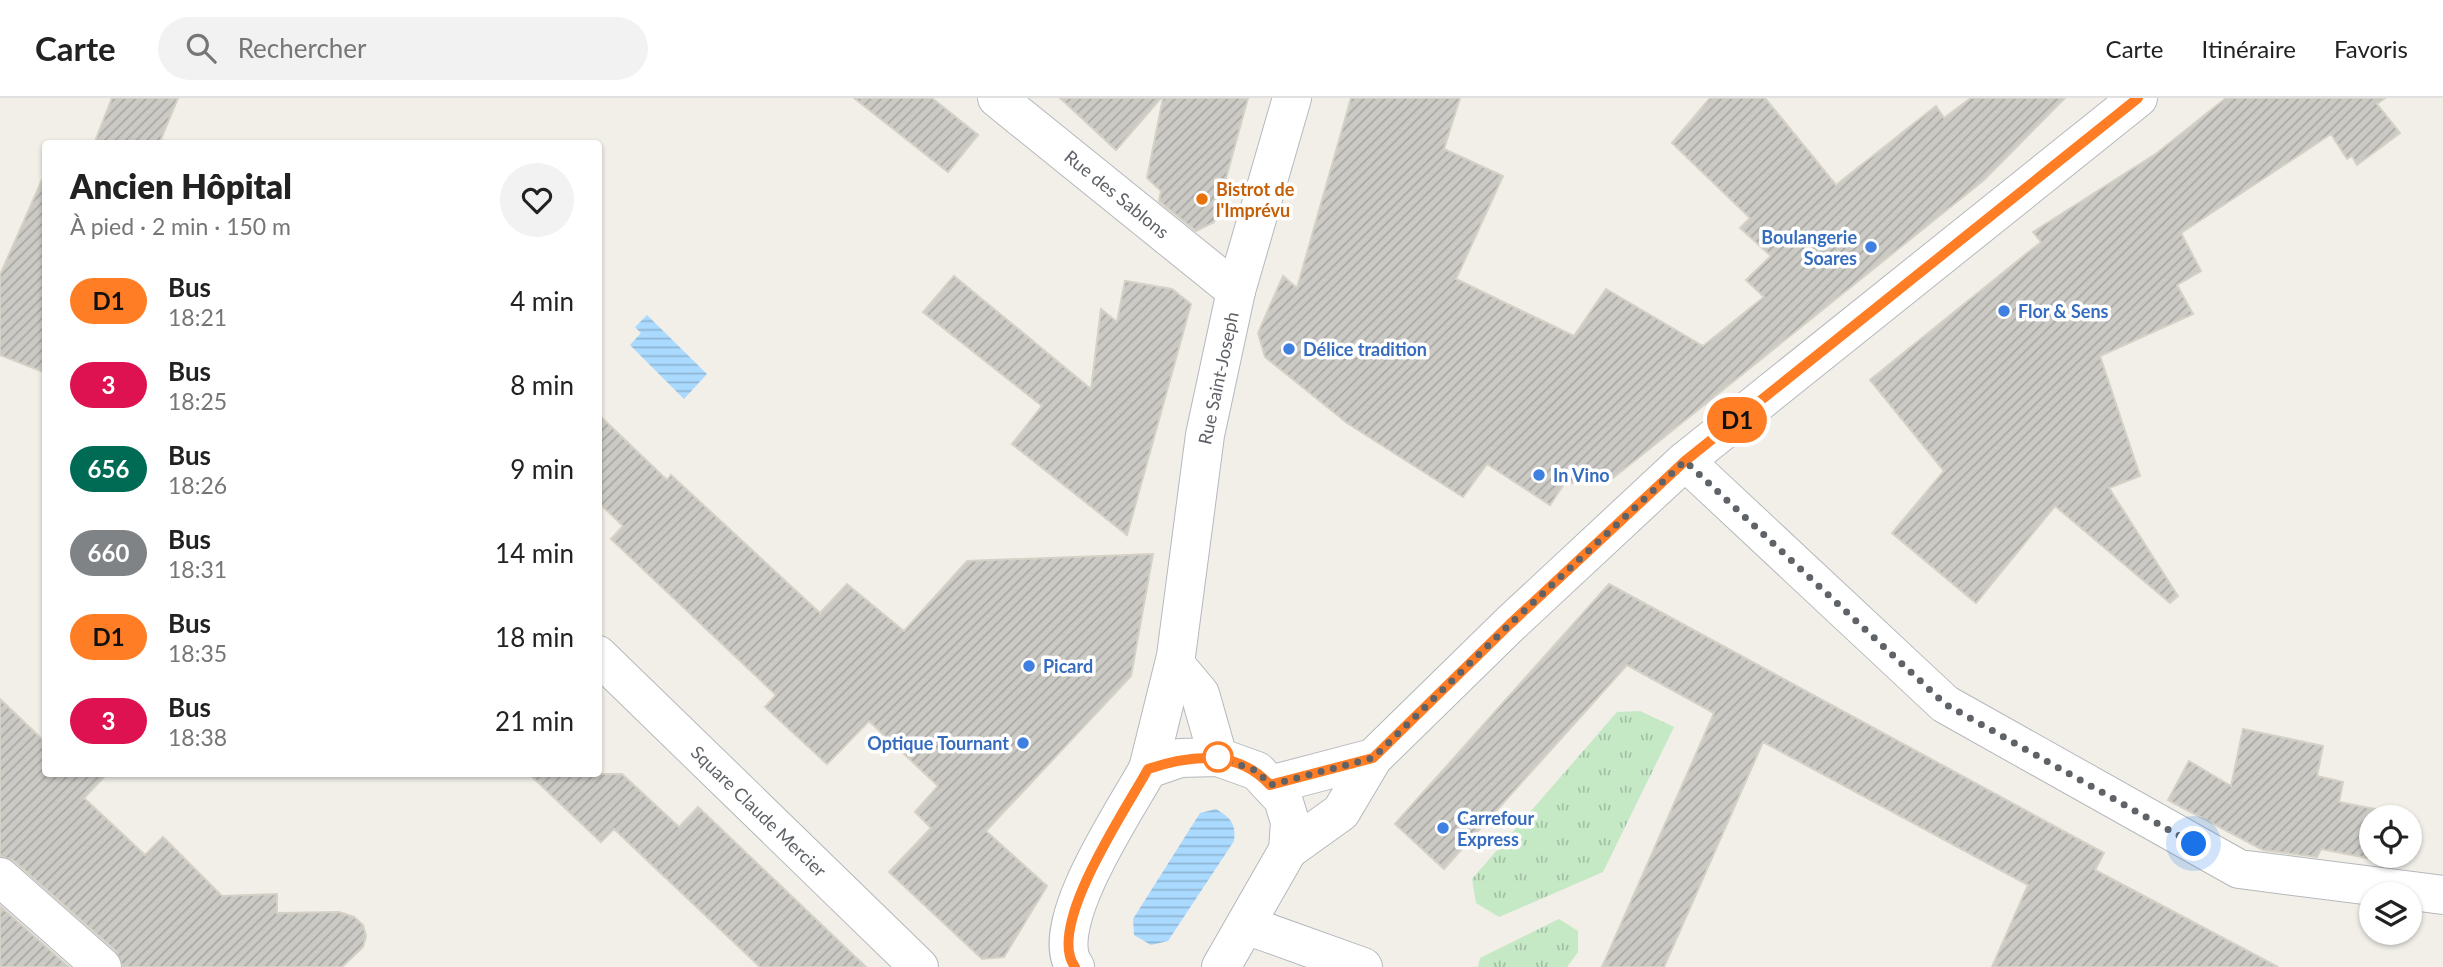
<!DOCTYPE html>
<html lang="fr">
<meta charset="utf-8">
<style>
body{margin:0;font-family:Lato,sans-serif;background:#f2f2f2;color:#222;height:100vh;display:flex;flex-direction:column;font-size:26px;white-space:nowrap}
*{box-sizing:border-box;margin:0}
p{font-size:23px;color:#767676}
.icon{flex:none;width:38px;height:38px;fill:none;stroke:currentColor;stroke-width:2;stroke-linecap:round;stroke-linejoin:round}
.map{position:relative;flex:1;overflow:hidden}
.details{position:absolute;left:42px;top:42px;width:560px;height:637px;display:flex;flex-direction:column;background:#fff;border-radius:7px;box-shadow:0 2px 5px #0004}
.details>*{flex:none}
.badge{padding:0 14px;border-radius:23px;font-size:24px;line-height:46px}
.fabs{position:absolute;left:2359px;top:707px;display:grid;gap:14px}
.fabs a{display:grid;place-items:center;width:63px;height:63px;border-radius:50%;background:#fff;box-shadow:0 2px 5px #0004;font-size:35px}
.you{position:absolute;width:35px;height:35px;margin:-18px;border:5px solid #fff;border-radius:50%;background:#1a73e8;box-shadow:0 0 0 10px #1a73e833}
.map>.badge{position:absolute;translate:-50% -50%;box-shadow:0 0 0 4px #fff}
.round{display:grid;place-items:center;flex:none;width:74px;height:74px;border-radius:37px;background:#f2f2f2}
.overview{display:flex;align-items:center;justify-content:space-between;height:119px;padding:0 28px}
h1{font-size:33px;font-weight:800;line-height:52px}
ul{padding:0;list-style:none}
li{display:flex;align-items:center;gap:21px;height:84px;padding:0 28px}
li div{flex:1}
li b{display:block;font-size:26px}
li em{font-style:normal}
li .badge{min-width:77px;font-weight:700;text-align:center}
header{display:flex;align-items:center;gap:42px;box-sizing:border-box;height:98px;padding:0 35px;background:#fff;border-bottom:2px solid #e0e0e0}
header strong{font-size:33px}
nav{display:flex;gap:38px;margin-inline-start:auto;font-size:24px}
.search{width:490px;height:63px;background:#f2f2f2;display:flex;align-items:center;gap:18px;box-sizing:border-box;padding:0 24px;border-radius:38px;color:#767676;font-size:26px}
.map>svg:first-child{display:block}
.grass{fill:url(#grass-tufts)}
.water{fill:url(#water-rules)}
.building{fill:url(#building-hatch);stroke:#d6d1c6;stroke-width:2}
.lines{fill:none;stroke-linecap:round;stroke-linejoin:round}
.pedestrian-casing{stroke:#b5b8bc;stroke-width:40}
.minor-casing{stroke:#b5b8bc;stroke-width:40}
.tertiary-casing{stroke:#b5b8bc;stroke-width:40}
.pedestrian{stroke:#fff;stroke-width:38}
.minor{stroke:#fff;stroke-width:38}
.tertiary{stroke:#fff;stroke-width:38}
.line-casing{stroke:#fff;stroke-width:16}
.line{stroke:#ff7d24;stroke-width:10}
.walk{stroke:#5f6368;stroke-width:7;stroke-dasharray:0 12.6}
.food-dot{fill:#e8710a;stroke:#fff;stroke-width:2.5}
.shop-dot{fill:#3f7fe0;stroke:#fff;stroke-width:2.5}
.stop-dot{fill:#fff;stroke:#ff7d24;stroke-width:3.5}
.labels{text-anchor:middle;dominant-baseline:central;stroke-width:7;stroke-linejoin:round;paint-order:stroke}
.food-label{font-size:18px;font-weight:bold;fill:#c56008;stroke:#fff;text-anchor:start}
.street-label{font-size:18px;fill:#5f6368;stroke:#fff}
.shop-label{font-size:18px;font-weight:bold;fill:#366cbe;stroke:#fff;text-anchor:start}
</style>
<header>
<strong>Carte</strong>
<div class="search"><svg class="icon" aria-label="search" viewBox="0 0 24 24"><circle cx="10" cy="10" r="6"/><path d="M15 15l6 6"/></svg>Rechercher</div>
<nav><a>Carte</a><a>Itinéraire</a><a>Favoris</a></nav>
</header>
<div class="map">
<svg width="2443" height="869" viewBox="0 0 2443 869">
<defs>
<pattern id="grass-tufts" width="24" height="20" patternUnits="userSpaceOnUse" patternTransform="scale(1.75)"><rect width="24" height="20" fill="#c5e8c5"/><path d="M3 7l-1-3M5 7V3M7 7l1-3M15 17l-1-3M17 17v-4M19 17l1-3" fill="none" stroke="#a3c0a4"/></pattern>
<pattern id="water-rules" width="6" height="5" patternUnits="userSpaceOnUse" patternTransform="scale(1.75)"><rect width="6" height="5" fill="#aadaff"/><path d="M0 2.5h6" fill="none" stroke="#8eb4d2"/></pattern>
<pattern id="building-hatch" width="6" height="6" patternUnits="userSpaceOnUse" patternTransform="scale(1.75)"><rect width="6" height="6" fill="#cccac5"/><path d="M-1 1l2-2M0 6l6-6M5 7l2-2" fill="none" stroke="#a9a8a4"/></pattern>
</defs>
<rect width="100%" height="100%" fill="#f1efe8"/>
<!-- grass -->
<g class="grass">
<polygon points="1640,613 1674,629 1603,774 1499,819 1476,805 1472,781 1617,614"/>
<polygon points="1559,821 1578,833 1578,854 1567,869 1478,869 1480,860"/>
</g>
<!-- water -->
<g class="water">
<polygon points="647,217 707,276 684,301 630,247 641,235 635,229"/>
<path d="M1216,711c15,9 20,15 18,32l-66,100 -17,4 -17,-10 -1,-16 67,-106z"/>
</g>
<!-- building -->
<g class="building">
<polygon points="112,0 178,0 159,46 94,46"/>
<polygon points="854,0 932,0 978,37 948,74"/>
<polygon points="1060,0 1161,0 1116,52"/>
<polygon points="1163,0 1248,0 1214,124 1196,133 1159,103 1161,93 1147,80"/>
<polygon points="1351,0 1460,0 1444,51 1503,78 1456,181 1574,238 1606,191 1703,248 1764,199 1746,182 1771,158 1740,130 1750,120 1672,45 1710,0 1765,0 1836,87 1936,8 1944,20 1971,0 2065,0 1984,82 1638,360 1613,380 1564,386 1550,407 1487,366 1463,399 1347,325 1265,259 1258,235 1283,178 1297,190"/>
<polygon points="2226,0 2385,0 2377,6 2400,35 2357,67 2352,58 2347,61 2331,36 2181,135 2201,173 2177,187 2193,216 2100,258 2140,378 2109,390 2178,498 2170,505 2055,408 1976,505 1892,435 1944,373 1870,282 2041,144 2033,134 2157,55"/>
<polygon points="46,73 46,275 0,257 0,177"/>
<polygon points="954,178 1091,291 1101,211 1117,224 1125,183 1172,191 1191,206 1127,437 1012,346 1042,308 923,214"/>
<polygon points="598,316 667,382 671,377 820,515 847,486 904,533 967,463 1153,456 1131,578 986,733 1047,788 1004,859 982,861 889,774 931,730 915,714 938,688 869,623 827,666 765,609 776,597 611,441 623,428 598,404"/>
<polygon points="1609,486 2104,755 2095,772 2278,869 1992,869 2028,787 1763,644 1664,869 1602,869 1714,615 1627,567 1444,771 1395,726"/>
<polygon points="0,601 46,645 46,676 107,676 84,700 145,757 163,739 222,798 277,796 277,815 339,814 354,819 363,827 366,838 363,849 342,869 123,869 116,853 14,763 0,758"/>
<polygon points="2243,631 2323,648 2317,678 2343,684 2339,704 2375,711 2367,760 2321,751 2317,759 2263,752 2168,702 2189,663 2231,688"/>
<polygon points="529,676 622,676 679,729 698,709 866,869 760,869 614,731 601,744"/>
<polygon points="0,808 69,869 0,869"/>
</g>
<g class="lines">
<!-- pedestrian casing -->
<g class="pedestrian-casing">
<polyline id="pedestrian" points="1246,827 1363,869"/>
</g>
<!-- minor casing -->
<g class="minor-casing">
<g id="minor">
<polyline points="997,0 1236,193"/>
<polyline points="1685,363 1945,606 2239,771 2443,797"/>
<polyline points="598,557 919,869"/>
<polyline points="1175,566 1200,596 1218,659"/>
<polyline points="1148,671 1176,558 1205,337 1236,193 1292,0"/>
<polyline points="0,779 102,869"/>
</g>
</g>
<!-- tertiary casing -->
<g class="tertiary-casing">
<g id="tertiary">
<polyline points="1270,687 1373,660"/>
<polyline points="1288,752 1341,714 1373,660 1510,526 1685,363 2138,0"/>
<path d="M1075,869c-30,-40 52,-159 73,-198l32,-11 38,-1 39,14 26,28 7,23 -2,28 -67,117"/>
</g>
</g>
<!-- pedestrian -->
<use href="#pedestrian" class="pedestrian"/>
<!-- minor -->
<use href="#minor" class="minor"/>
<!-- tertiary -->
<use href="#tertiary" class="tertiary"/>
</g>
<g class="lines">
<!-- line casing -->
<g class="line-casing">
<path id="line" d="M1075,869c-30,-40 52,-159 73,-198 43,-14 89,-20 122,16l103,-27 137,-134 175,-163 453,-363"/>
</g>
<!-- line -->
<use href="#line" class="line"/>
<!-- walk -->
<polyline class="walk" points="1218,659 1257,673 1270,687 1373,660 1510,526 1685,363 1945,606 2194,746"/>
</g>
<!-- markers -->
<circle class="food-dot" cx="1202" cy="101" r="7"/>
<g class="shop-dot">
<circle cx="1871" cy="149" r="7"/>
<circle cx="2004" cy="213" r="7"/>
<circle cx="1289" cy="251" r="7"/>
<circle cx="1539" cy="377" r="7"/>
<circle cx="1029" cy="568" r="7"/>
<circle cx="1023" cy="645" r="7"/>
<circle cx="1443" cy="730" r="7"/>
</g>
<circle class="stop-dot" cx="1218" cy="659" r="14"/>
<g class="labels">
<!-- food labels -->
<g class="food-label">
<text x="1216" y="91">Bistrot de<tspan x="1216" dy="21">l'Imprévu</tspan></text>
</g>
<!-- street labels -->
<g class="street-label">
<text transform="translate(1117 96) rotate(39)">Rue des Sablons</text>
<text transform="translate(1218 280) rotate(-78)">Rue Saint-Joseph</text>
<text transform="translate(759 713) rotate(44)">Square Claude Mercier</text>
</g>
<!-- shop labels -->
<g class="shop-label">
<text x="1857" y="139" text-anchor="end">Boulangerie<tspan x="1857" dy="21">Soares</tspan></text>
<text x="2018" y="213">Flor &amp; Sens</text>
<text x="1303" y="251">Délice tradition</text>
<text x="1553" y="377">In Vino</text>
<text x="1043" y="568">Picard</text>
<text x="1009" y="645" text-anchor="end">Optique Tournant</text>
<text x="1457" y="720">Carrefour<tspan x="1457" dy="21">Express</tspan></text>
</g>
</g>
</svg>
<div class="fabs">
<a><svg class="icon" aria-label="locate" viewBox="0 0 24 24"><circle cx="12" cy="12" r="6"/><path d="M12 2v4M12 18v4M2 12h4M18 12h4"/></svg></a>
<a><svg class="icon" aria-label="layers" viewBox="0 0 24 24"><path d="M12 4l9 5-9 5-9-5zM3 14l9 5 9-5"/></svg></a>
</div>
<div class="you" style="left:2194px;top:746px"></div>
<b class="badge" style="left:1737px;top:322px;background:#ff7d24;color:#111">D1</b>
<section class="details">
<div class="overview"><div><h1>Ancien Hôpital</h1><p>À pied · 2 min · 150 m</p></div><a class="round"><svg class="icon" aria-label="heart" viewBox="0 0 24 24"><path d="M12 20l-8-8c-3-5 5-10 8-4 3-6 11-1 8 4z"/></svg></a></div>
<ul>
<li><span class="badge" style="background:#ff7d24;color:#111">D1</span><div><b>Bus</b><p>18:21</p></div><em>4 min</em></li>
<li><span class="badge" style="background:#de1251;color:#fff">3</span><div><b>Bus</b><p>18:25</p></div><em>8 min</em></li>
<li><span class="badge" style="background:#006b54;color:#fff">656</span><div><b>Bus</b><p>18:26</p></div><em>9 min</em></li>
<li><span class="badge" style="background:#808386;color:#fff">660</span><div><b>Bus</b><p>18:31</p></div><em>14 min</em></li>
<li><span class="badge" style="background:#ff7d24;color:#111">D1</span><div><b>Bus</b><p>18:35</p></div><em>18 min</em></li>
<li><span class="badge" style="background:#de1251;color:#fff">3</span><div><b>Bus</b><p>18:38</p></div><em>21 min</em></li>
</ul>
</section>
</div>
